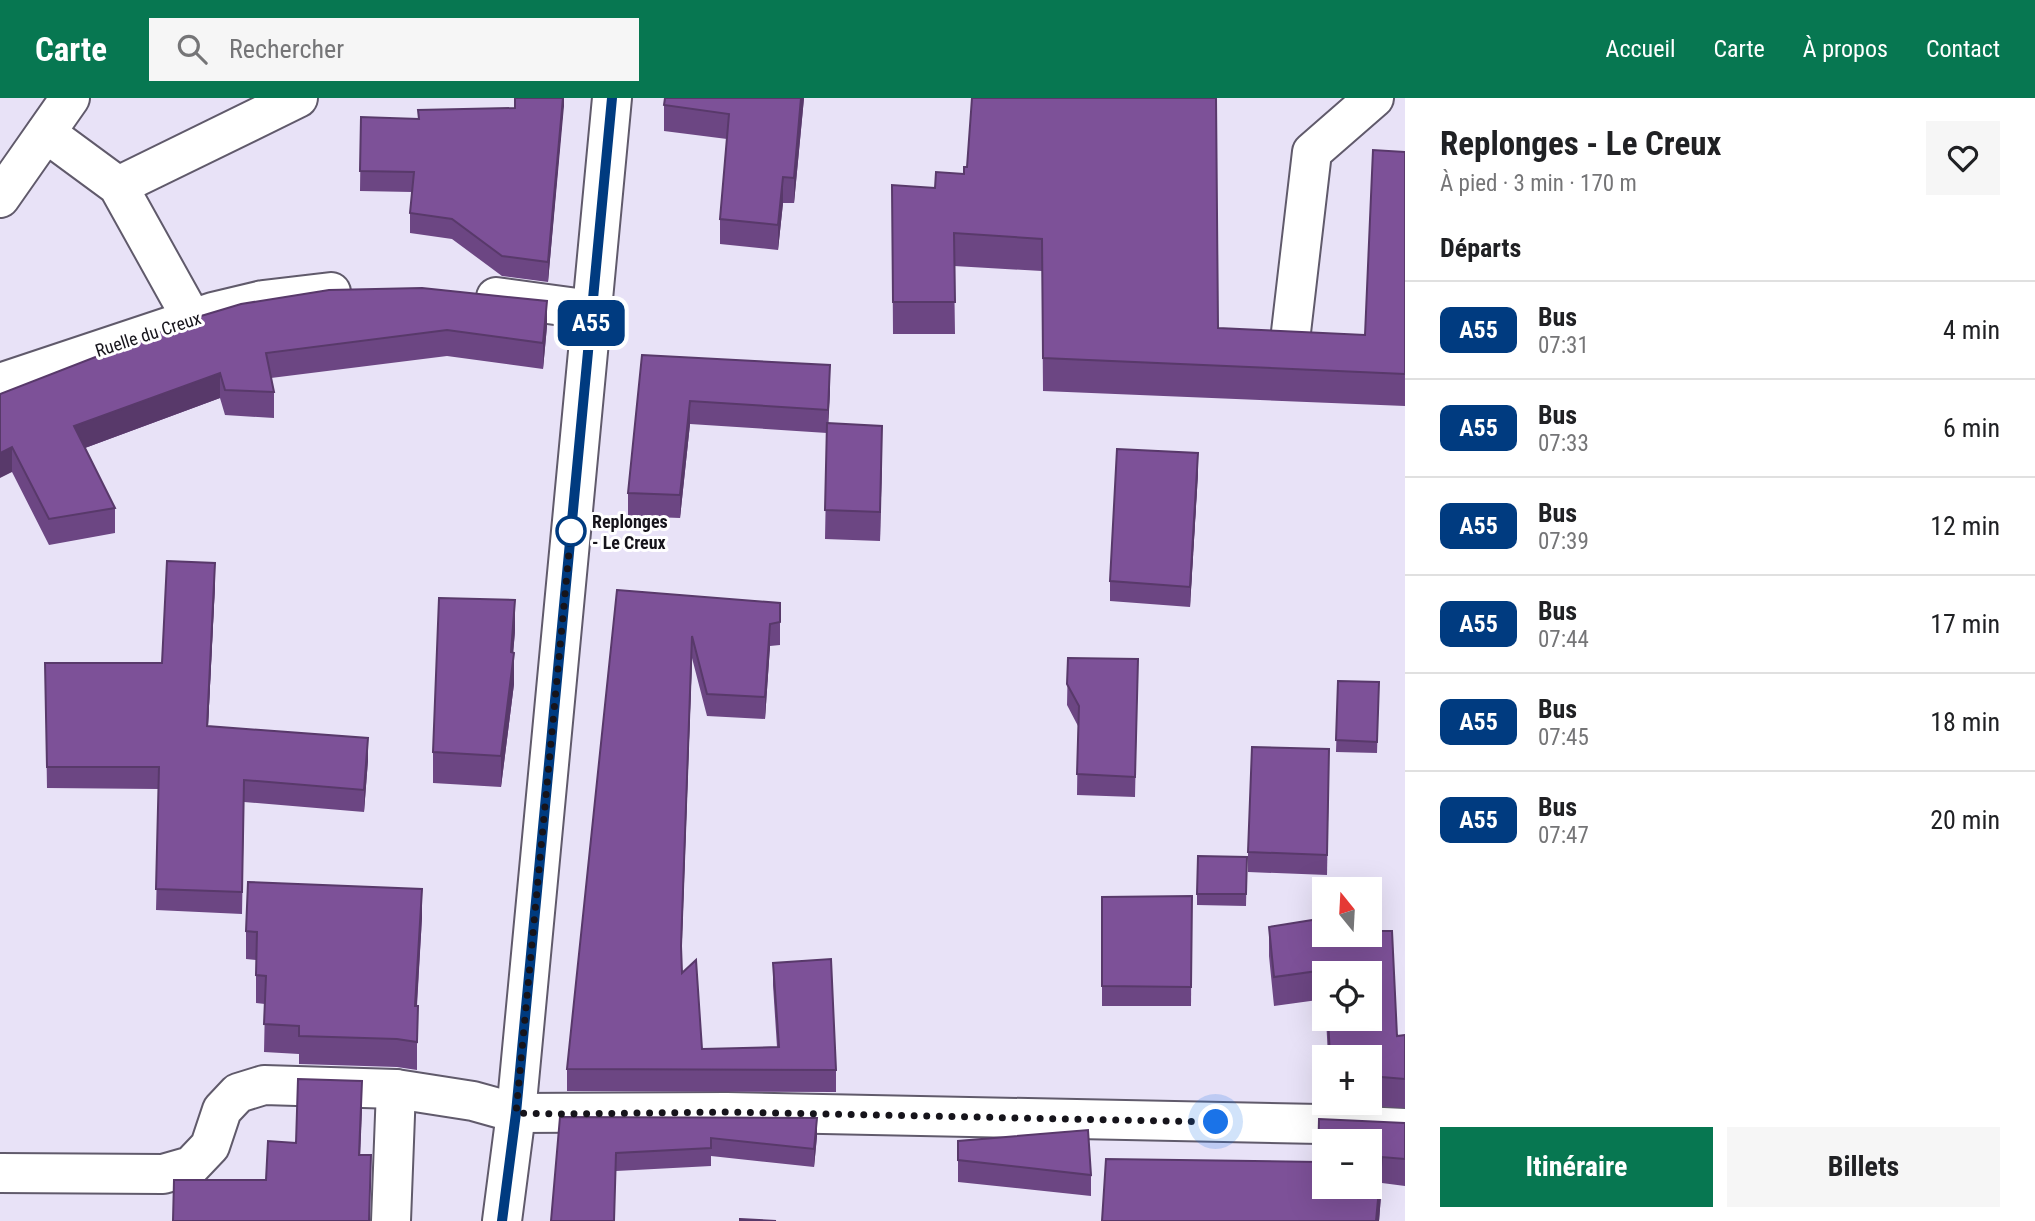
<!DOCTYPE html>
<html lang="fr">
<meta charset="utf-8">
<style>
body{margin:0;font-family:"Roboto Condensed",sans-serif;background:#f6f6f6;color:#202124;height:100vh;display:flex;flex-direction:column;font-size:26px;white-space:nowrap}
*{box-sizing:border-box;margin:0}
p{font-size:23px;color:#757577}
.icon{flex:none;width:38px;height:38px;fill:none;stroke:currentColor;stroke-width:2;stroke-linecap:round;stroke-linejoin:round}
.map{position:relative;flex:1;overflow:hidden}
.sheet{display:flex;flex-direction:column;background:#fff;width:630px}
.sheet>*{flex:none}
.badge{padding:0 14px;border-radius:10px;font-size:24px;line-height:46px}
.needle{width:46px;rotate:342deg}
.buttons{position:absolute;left:1312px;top:779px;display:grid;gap:14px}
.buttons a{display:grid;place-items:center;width:70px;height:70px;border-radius:0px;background:#fff;box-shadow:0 7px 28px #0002;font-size:35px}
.you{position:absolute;width:35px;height:35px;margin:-18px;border:5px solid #fff;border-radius:50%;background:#1a73e8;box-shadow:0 0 0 10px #1a73e833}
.map>.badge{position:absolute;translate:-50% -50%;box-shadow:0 0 0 4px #fff}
h2{padding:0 35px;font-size:26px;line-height:63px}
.round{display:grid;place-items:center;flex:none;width:74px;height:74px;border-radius:0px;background:#f6f6f6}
.summary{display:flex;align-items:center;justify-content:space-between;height:119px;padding:0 35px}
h1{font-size:33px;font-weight:700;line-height:52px}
.action{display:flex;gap:14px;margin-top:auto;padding:14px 35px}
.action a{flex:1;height:80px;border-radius:0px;background:#077751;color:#fff;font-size:28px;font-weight:700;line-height:80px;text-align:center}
.action a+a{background:#f6f6f6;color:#202124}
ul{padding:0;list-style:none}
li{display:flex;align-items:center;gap:21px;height:98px;padding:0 35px;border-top:2px solid #e0e0e0}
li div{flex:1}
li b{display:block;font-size:26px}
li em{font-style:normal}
li .badge{min-width:77px;font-weight:700;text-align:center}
header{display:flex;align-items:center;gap:42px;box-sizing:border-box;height:98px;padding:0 35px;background:#077751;color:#fff}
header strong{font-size:33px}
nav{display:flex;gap:38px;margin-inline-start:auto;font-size:24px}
.search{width:490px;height:63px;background:#f6f6f6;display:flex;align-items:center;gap:18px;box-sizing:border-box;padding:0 24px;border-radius:0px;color:#757577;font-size:26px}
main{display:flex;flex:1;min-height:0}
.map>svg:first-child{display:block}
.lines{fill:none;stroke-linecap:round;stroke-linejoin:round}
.minor-casing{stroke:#605a6b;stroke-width:42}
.major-casing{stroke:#605a6b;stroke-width:42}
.minor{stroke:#fff;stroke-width:38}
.major{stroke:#fff;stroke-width:38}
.wall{fill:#6c4683}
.shaded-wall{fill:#58396a}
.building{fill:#7d5198;stroke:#58396a;stroke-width:2;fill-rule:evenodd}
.line-casing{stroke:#fff;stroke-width:16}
.line{stroke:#003b80;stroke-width:10}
.walk{stroke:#16141b;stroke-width:7;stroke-dasharray:0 12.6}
.stop-dot{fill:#fff;stroke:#003b80;stroke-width:3.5}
.labels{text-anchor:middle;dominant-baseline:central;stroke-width:6;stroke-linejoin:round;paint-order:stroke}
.street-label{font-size:18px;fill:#16141b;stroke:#fff}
.stop-label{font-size:18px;font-weight:bold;fill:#16141b;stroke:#fff;text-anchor:start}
</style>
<header>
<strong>Carte</strong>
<div class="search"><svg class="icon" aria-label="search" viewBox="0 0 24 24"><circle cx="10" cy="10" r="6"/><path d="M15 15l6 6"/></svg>Rechercher</div>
<nav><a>Accueil</a><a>Carte</a><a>À propos</a><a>Contact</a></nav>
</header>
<main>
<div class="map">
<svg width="1405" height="1123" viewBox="0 0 1405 1123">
<rect width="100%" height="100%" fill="#e8e2f7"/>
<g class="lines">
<!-- minor casing -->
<g class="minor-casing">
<g id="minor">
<polyline points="46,35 118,88 192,221"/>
<polyline points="118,88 298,0"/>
<polyline points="0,100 70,0"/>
<polyline points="496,199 592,212"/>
<polyline points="1291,234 1312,54 1374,0"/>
<polyline points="0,285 213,214 263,202 331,194"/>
<polyline points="0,1075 163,1076 191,1068 210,1048 222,1012 238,995 264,987 396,991 473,1003 516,1015 727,1014 1320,1026 1405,1030"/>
<polyline points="391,1123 396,991"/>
</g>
</g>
<!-- major casing -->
<g class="major-casing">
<polyline id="major" points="502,1123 516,1015 612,0"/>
</g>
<!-- minor -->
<use href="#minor" class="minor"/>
<!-- major -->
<use href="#major" class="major"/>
</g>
<!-- wall -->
<g class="wall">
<polygon points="564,0 548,184 502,178 452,141 410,135 410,115 412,94 360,93 361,19 418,21 418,12 515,10"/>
<polygon points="804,0 794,105 783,105 778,152 720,146 720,121 727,41 664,33 664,7"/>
<polygon points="1405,54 1405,308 1043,293 1042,173 954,168 955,236 893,236 892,87 935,90 936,74 1218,230 1365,237"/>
<polygon points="201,218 547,228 543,271 447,258 271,280 274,294 274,320 225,317 220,300 85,350 115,410 115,435 49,447 12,374 0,296"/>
<polygon points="642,257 830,291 828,325 882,357 880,443 825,441 827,335 690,326 680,420 628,418 628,395"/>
<polygon points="1198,375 1190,509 1110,503 1110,483"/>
<polygon points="215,487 208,628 368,662 364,714 244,704 242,816 156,812 159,691 47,690 45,565 162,565"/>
<polygon points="617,492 780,505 780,547 770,548 765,621 707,618 692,560 681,860 682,875 702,951 777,949 773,887 773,865 836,972 836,994 567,993 567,971"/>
<polygon points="515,533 513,555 514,586 501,689 433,685 433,654"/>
<polygon points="1068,560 1138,561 1135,699 1077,697 1078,628 1067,607"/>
<polygon points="1338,583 1379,584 1377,655 1336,654"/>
<polygon points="1329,671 1327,777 1248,774 1248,754"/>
<polygon points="1247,759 1246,808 1197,807 1197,796"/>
<polygon points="1192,798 1191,908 1102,908 1102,799"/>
<polygon points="422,819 417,908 417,972 397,969 299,966 299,956 264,954 265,906 256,905 256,862 246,861 246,833"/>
<polygon points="1325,820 1397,938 1405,937 1405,1010 1331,1005 1370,1004 1370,959 1328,959 1326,920 1370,920 1325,875 1325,903 1325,901 1274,908 1269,858 1269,829"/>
<polygon points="560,1019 817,1038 814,1069 711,1058 711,1068 616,1073"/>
<polygon points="1405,1025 1405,1088 1382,1085 1379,1123 1102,1123 1318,1064"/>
<polygon points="958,1043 1091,1077 1091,1098 958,1084"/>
</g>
<!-- shaded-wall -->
<g class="shaded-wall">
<polygon points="563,0 564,0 564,8 548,184 548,164"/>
<polygon points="801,0 804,0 794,105 794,80"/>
<polygon points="783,79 783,105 778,152 778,127"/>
<polygon points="547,203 547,228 543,271 543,245"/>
<polygon points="830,267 830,291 828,335 828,312"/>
<polygon points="220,275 220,300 74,354 74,328"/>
<polygon points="690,303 690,326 680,420 680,397"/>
<polygon points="882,328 882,357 880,443 880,414"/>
<polygon points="12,349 12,374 0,380 0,355"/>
<polygon points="1198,355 1198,375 1190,509 1190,489"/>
<polygon points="215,465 215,487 207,649 207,628"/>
<polygon points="515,502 515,533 512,569 514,555 514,586 501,689 501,658"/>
<polygon points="770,526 770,548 765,621 765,599"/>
<polygon points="692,538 692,560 681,870 681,848"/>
<polygon points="368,640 368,662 364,714 364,692"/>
<polygon points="422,791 422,819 415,936 415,908"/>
<polygon points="362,983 362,1012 359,1086 359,1057"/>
<polygon points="817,1020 817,1038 814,1069 814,1051"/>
<polygon points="1382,1059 1382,1085 1379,1123 1376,1123"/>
</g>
<!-- building -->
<g class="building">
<polygon points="515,0 563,0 548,164 502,158 452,121 410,115 414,74 360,73 361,19 419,21 418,12 515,10"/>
<polygon points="665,0 801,0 794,80 783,79 778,127 720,121 729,16 664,7"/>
<polygon points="972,0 1216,0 1218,230 1365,237 1373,52 1405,54 1405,276 1043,260 1042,141 954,135 955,204 893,204 892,87 935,90 936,74 964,76 964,69 967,69"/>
<polygon points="422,190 547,203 543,245 447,232 266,255 274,294 225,292 220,275 74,328 115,410 49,421 12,349 0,355 0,296 201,218 241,206 329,192"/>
<polygon points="642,257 830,267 828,312 690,303 680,397 628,395"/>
<polygon points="827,325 882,328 880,414 825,412"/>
<polygon points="1117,351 1198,355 1190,489 1110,483"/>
<polygon points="167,463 215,465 207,628 368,640 364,692 244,682 242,794 156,791 159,669 47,669 45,565 162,565"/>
<polygon points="617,492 780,505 780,524 770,526 765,599 707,596 692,538 681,848 682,875 696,862 702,951 779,949 773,865 831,861 836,972 567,971"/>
<polygon points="439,500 515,502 511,554 514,555 501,658 433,654"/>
<polygon points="1068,560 1138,561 1135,679 1077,676 1079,608 1067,586"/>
<polygon points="1338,583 1379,584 1377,644 1336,642"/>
<polygon points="1252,649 1329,651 1327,757 1248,754"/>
<polygon points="1198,758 1247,759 1246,796 1197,796"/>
<polygon points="248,784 422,791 415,908 418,908 417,944 397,941 299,938 299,928 264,926 266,878 256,877 257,834 246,833"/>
<polygon points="1192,798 1191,889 1102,888 1102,799"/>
<polygon points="1325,820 1325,836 1370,836 1370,833 1392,833 1397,938 1405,937 1405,981 1370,978 1370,959 1330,959 1328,920 1370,920 1370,875 1325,875 1325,872 1274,879 1269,829"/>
<polygon points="298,981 362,983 359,1057 371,1057 369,1123 173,1123 174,1082 266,1082 268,1043 296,1045"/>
<polygon points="560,1019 817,1020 814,1051 711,1040 711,1050 616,1055 614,1123 551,1123"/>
<path d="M1319,1021l86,4v36l-23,-2 -6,64h-274l4,-62 212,3zM1325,1043h45v45h-45z"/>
<polygon points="1088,1032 1091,1077 958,1062 958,1043"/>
<polygon points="740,1121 776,1123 740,1123"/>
</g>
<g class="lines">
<!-- line casing -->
<g class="line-casing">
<polyline id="line" points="502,1123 516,1015 612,0"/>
</g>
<!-- line -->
<use href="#line" class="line"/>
<!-- walk -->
<polyline class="walk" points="571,433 516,1015 562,1016 727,1014 1216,1024"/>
</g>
<!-- markers -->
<circle class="stop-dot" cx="571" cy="433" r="14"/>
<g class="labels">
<!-- street labels -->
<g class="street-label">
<text transform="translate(148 236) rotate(-18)">Ruelle du Creux</text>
</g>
<!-- stop labels -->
<g class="stop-label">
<text x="592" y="423">Replonges<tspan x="592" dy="21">- Le Creux</tspan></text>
</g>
</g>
</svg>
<div class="buttons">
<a><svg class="needle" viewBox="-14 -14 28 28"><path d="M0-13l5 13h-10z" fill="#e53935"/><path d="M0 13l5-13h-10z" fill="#757577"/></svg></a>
<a><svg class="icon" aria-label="locate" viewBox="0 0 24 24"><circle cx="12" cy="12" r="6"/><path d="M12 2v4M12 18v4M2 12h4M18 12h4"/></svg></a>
<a>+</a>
<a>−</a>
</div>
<div class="you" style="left:1216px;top:1024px"></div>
<b class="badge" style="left:591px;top:225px;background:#003b80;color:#fff">A55</b>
</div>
<section class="sheet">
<div class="summary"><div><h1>Replonges - Le Creux</h1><p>À pied · 3 min · 170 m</p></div><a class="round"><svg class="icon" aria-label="heart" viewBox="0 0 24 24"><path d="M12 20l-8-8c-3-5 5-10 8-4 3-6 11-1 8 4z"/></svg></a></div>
<h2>Départs</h2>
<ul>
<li><span class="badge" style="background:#003b80;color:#fff">A55</span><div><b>Bus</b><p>07:31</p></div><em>4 min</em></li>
<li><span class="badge" style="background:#003b80;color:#fff">A55</span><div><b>Bus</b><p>07:33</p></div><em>6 min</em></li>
<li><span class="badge" style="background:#003b80;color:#fff">A55</span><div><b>Bus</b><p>07:39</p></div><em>12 min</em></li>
<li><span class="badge" style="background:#003b80;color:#fff">A55</span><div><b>Bus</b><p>07:44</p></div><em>17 min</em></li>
<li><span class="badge" style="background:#003b80;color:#fff">A55</span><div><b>Bus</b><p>07:45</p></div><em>18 min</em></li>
<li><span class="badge" style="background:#003b80;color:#fff">A55</span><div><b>Bus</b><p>07:47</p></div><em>20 min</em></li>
</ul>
<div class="action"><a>Itinéraire</a><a>Billets</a></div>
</section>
</main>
